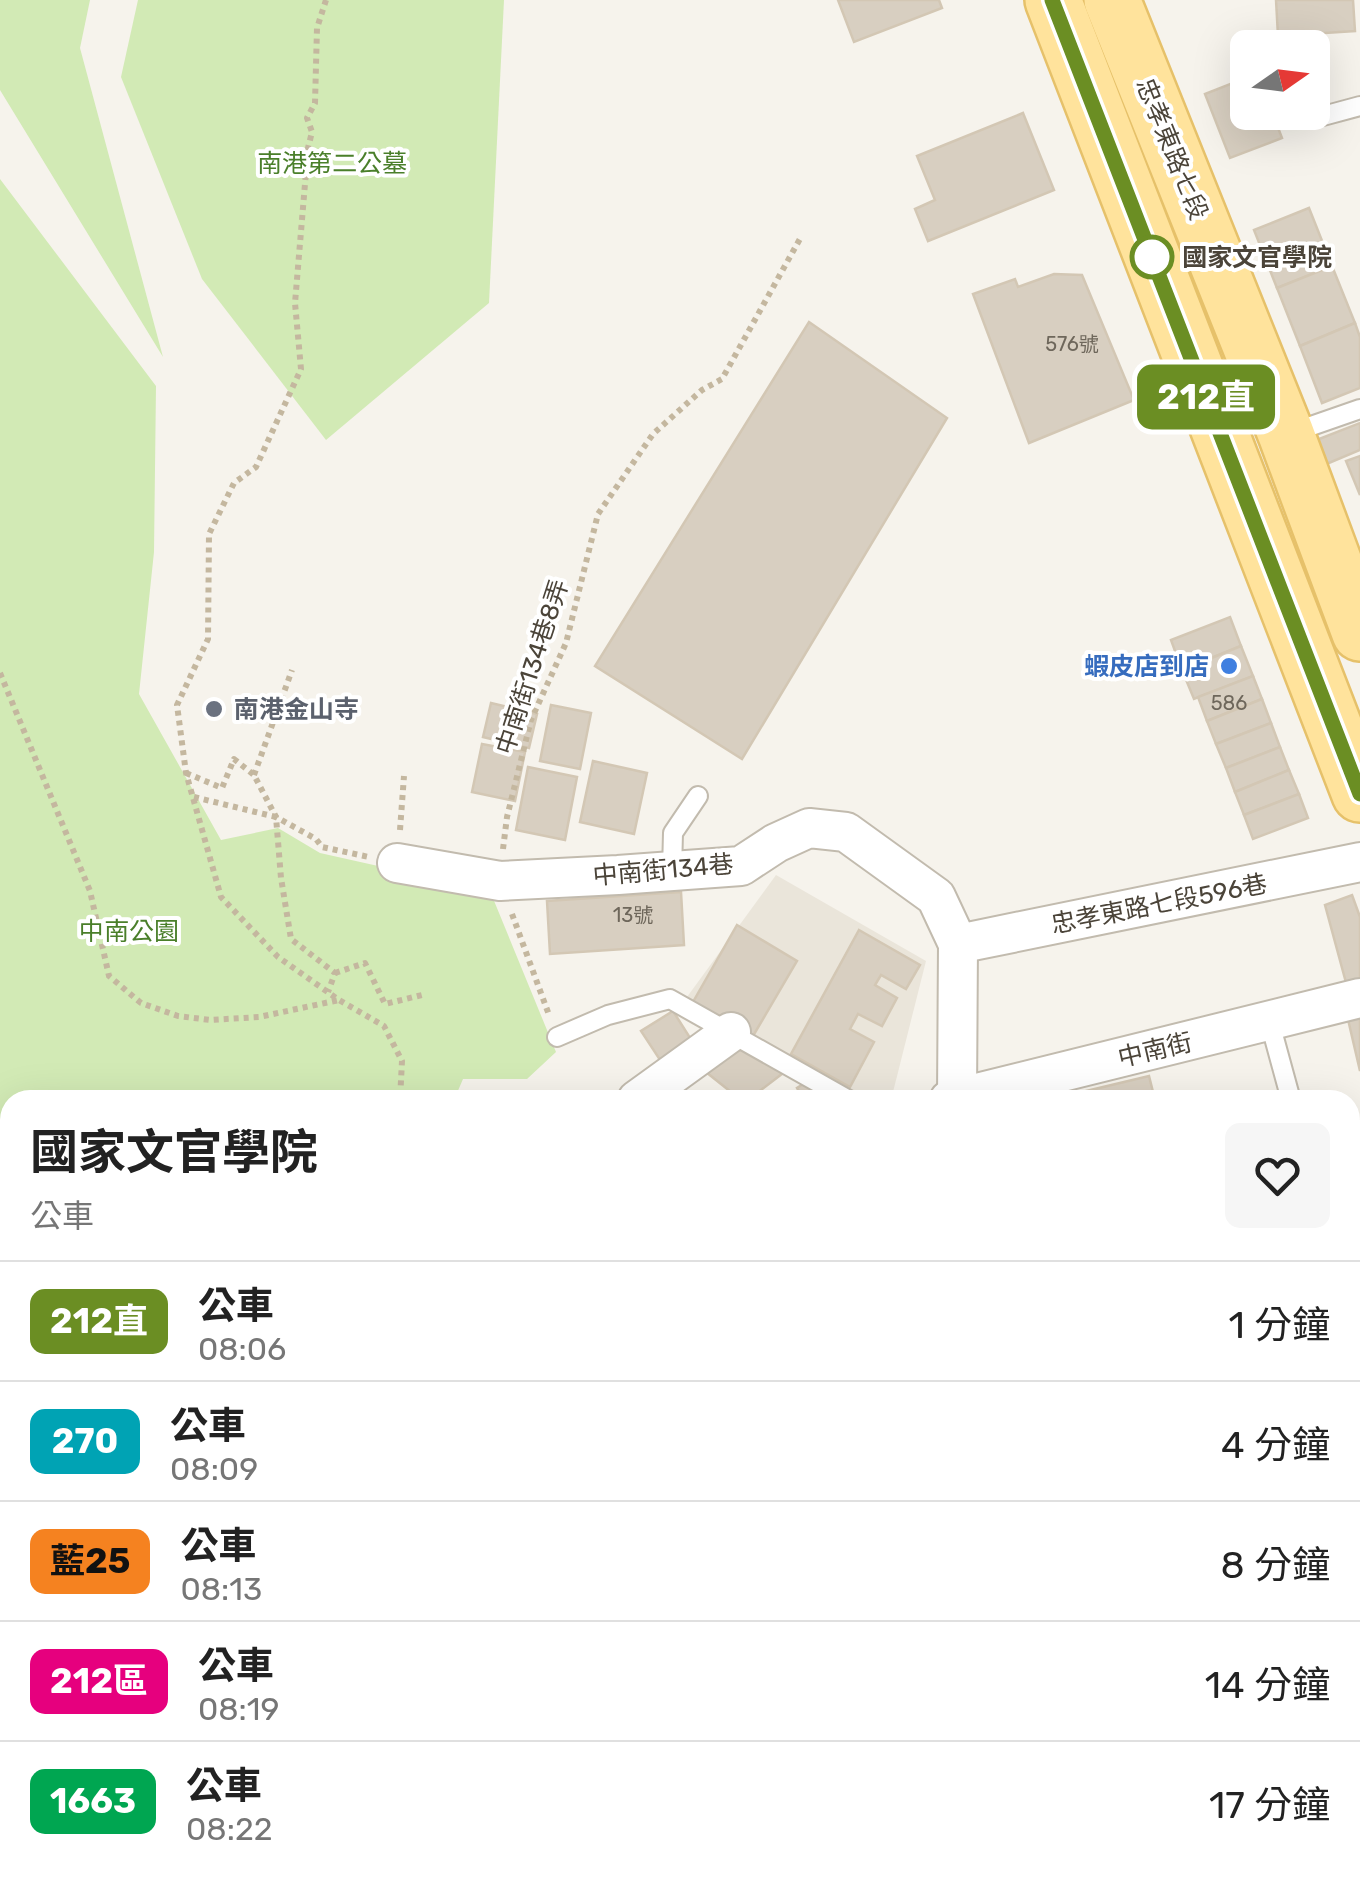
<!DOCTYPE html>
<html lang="zh-TW">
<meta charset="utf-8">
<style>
body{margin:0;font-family:Rubik,"Noto Sans TC",sans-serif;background:#f6f6f6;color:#222;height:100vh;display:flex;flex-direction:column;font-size:38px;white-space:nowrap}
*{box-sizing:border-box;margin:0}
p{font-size:32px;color:#767676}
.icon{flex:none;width:55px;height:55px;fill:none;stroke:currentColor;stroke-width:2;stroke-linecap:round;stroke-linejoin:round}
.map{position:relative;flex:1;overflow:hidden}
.side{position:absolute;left:0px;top:1090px;width:1360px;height:792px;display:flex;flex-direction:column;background:#fff;border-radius:30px 30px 0 0;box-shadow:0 10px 40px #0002}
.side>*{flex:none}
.badge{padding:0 20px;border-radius:15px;font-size:35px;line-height:65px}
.needle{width:65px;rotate:76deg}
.controls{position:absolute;left:1230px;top:30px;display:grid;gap:20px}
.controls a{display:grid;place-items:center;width:100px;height:100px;border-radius:15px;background:#fff;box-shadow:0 10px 40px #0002;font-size:50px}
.map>.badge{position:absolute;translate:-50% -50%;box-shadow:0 0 0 5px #fff}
.round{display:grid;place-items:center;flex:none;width:105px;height:105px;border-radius:15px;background:#f6f6f6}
.summary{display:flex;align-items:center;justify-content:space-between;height:170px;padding:0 30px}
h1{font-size:48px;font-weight:700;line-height:75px}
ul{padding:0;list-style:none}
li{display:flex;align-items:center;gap:30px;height:120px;padding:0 30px;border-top:2px solid #e0e0e0}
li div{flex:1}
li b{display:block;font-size:38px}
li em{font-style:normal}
li .badge{min-width:110px;font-weight:700;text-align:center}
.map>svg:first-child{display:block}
.residential{fill:#eae5da}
.green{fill:#d2eab5}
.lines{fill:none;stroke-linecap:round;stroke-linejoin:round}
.river{stroke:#a9d4f2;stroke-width:58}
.building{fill:#d8cfc1;stroke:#d3c7b4;stroke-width:2.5}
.service-casing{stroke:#c2bbae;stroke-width:22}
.minor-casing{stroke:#c2bbae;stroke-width:42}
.secondary-casing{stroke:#d6c79b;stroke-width:58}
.primary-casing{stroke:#e6c16a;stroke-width:60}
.path{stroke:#c4b79f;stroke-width:6;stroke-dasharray:5 5;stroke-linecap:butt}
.service{stroke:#fff;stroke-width:18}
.minor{stroke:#fff;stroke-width:38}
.secondary{stroke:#fff3cd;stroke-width:52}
.primary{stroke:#ffe39c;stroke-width:55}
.line-casing{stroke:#fff;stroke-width:22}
.line{stroke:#6b8e23;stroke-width:15}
.stop-dot{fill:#fff;stroke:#6b8e23;stroke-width:5}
.shop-dot{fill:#3f7fe0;stroke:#fff;stroke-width:4}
.worship-dot{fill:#6b7280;stroke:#fff;stroke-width:4}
.labels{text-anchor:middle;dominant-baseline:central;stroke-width:8;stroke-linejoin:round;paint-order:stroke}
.number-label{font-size:20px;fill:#6e675b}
.street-label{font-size:25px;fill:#4b4439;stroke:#fff}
.park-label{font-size:25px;fill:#4a7f2a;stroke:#fff}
.stop-label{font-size:25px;font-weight:bold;fill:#4b4439;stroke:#fff;text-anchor:start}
.shop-label{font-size:25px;font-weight:bold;fill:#366cbe;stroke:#fff;text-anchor:end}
.worship-label{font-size:25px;font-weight:bold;fill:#5b616d;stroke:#fff;text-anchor:start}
</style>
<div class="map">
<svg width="1360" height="1882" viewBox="0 0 1360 1882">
<rect width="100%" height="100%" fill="#f6f3ec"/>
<!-- residential -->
<g class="residential">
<polygon points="776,875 926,961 891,1100 864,1100 687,997"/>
<polygon points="1360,1529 1360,1727 1350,1737 1350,1530"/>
<polygon points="1360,1733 1360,1882 1046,1882 1044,1873 1350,1872 1350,1742"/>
</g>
<!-- green -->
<g class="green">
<polygon points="0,0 90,0 80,48 163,357 0,90"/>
<polygon points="138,0 504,0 489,303 326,440 202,279 121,77"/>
<polygon points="0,179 156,386 154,552 139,694 221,840 278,828 320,853 490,891 556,1052 527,1079 463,1079 454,1100 10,1100 10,1357 0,1366"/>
</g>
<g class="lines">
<!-- river -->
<g class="river">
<polyline points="0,1851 10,1846"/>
<polyline points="866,1872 880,1882"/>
</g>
</g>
<!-- building -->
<g class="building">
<polygon points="838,0 939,0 942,8 854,42"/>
<polygon points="1276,0 1353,0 1355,31 1278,36"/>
<polygon points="1248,77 1248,112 1272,112 1282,138 1230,158 1205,94"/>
<polygon points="1023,113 1054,190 928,241 915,209 935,200 917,156"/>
<polygon points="1309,208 1332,266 1277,288 1254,230"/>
<polygon points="1332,266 1355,323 1300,346 1277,288"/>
<polygon points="1054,274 1082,275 1134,400 1029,443 973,294 1015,279 1018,287"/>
<polygon points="809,322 947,418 742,759 595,666"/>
<polygon points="1355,323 1360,337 1360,388 1322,403 1300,346"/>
<polygon points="1360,423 1360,450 1324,465 1314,441"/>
<polygon points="1360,456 1360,495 1346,461"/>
<polygon points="1230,617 1241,646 1182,670 1171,640"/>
<polygon points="1241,646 1253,676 1194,699 1182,670"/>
<polygon points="1253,676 1262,699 1207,721 1198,697"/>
<polygon points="1262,699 1271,723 1216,744 1207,721"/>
<polygon points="491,703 537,714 529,748 483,737"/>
<polygon points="551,705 591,713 580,769 540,761"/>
<polygon points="1271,723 1280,747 1226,768 1216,744"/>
<polygon points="482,744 525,752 515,801 472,792"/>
<polygon points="1280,747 1289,770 1235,792 1226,768"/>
<polygon points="593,761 647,773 634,834 580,822"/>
<polygon points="528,767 577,777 565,840 516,830"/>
<polygon points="1289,770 1299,794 1244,815 1235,792"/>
<polygon points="1299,794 1308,818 1253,839 1244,815"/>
<polygon points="681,892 684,945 550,954 547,901"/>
<polygon points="1352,895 1360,917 1360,986 1348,990 1325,905"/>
<polygon points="737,925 797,961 753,1036 693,1002"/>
<polygon points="859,930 920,965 906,989 881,975 875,985 897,998 882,1026 858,1014 850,1029 874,1042 850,1087 791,1054"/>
<polygon points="673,1011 699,1052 668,1072 641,1031"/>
<polygon points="1360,1011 1360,1071 1347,1015"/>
<polygon points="742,1042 787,1070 748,1100 741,1100 701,1068"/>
<polygon points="1149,1076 1155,1100 1080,1100 1078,1093"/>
<polygon points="805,1083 832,1100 804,1100 797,1088"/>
<polygon points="1360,1120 1360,1215 1350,1188 1350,1124"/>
<polygon points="10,1559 10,1639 0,1645 0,1566"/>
<polygon points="10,1651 10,1743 0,1749 0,1658"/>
<polygon points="290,1872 382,1872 399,1876 400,1872 601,1872 599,1882 288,1882"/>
</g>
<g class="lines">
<!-- service casing -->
<g class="service-casing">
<g id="service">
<polyline points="1323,116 1360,106"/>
<polyline points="1291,433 1360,409"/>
<polyline points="672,871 673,833 698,796"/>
<polyline points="1270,1023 1291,1100"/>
<polyline points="557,1037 608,1015 670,999 849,1100"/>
<polyline points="1350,1243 1360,1253"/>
<polyline points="638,1872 649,1882"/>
<polyline points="1327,1872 1328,1882"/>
<polyline points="181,1882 206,1872"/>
<polyline points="615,1882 618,1872"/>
</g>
</g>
<!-- minor casing -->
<g class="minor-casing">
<g id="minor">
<polyline points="397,863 500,881 618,875 741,866 776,843 809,828 846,832 936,897 958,944 957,1100"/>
<polyline points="958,944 1360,862"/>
<polyline points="637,1100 731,1032"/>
<polyline points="949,1100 1360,998"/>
<polyline points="0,1784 10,1779"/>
<polyline points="698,1872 708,1882"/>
<polyline points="957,1872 969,1882"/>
<polyline points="128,1882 152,1872"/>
<polyline points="1006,1882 1009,1872"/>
</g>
</g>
<!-- secondary casing -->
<g class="secondary-casing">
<g id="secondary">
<polyline points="1350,1442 1360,1441"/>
<polyline points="0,1468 10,1464"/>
<polyline points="1350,1495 1360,1494"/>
<polyline points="0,1528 10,1524"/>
</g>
</g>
<!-- primary casing -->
<g class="primary-casing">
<g id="primary">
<polyline points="1053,0 1360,794"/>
<polyline points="1112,0 1286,434 1360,633"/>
</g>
</g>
<!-- path -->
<g class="path">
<polyline points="326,0 317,28 315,103 307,118 312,132 308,148 295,303 301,369 256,467 234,483 209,534 208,639 177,705 186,773 221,897 278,957 339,1000 384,1026 402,1061 400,1100"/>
<polyline points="0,673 90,891 109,976 141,1003 178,1016 210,1020 259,1017 339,1000"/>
<polyline points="186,773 222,788 234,759 254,775 276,817 316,839 322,847 369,857"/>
<polyline points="254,775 292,670"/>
<polyline points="194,797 276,817 281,878 291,939 335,973 328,992"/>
<polyline points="400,830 404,776"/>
<polyline points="503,849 507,817 531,720 566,643 598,514 653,434 702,390 722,379 801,237"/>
<polyline points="512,914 549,1015"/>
<polyline points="335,973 365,963 385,1004 426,994"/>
</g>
<!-- service -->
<use href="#service" class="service"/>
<!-- minor -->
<use href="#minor" class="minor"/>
<!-- secondary -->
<use href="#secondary" class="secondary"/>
<!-- primary -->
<use href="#primary" class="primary"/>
</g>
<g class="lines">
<!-- line casing -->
<g class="line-casing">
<polyline id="line" points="1052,0 1360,794"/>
</g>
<!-- line -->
<use href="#line" class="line"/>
</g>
<!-- markers -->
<circle class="stop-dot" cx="1152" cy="257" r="20"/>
<circle class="shop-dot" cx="1229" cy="666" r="10"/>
<circle class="worship-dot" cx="214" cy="709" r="10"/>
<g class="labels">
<!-- number labels -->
<g class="number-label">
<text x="1072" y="344">576號</text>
<text x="1229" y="703">586</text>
<text x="633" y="915">13號</text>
</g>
<!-- street labels -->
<g class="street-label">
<text transform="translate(1172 149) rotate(68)">忠孝東路七段</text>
<text transform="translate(532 667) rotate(-72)">中南街134巷8弄</text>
<text transform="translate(663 870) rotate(-5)">中南街134巷</text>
<text transform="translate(1159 904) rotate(-11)">忠孝東路七段596巷</text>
<text transform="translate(1155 1050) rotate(-13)">中南街</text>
</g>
<!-- park labels -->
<g class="park-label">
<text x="332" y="163">南港第二公墓</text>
<text x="129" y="931">中南公園</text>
</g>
<!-- stop labels -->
<g class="stop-label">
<text x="1182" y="257">國家文官學院</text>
</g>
<!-- shop labels -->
<g class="shop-label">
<text x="1209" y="666">蝦皮店到店</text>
</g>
<!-- worship labels -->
<g class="worship-label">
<text x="234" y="709">南港金山寺</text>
</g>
</g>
</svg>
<div class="controls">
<a><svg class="needle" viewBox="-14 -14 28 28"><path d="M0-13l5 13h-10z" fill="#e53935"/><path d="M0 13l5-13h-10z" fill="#767676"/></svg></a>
</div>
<b class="badge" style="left:1206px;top:397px;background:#6b8e23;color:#fff">212直</b>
<section class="side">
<div class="summary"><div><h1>國家文官學院</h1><p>公車</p></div><a class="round"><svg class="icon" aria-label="heart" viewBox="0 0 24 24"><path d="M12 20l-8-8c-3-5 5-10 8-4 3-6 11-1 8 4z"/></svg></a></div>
<ul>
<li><span class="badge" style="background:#6b8e23;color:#fff">212直</span><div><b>公車</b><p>08:06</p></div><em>1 分鐘</em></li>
<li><span class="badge" style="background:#00a3b4;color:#fff">270</span><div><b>公車</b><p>08:09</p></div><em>4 分鐘</em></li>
<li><span class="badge" style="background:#f58220;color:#111">藍25</span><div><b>公車</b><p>08:13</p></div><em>8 分鐘</em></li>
<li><span class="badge" style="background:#e6007e;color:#fff">212區</span><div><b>公車</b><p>08:19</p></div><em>14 分鐘</em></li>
<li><span class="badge" style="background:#00a651;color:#fff">1663</span><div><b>公車</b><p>08:22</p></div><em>17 分鐘</em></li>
</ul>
</section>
</div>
